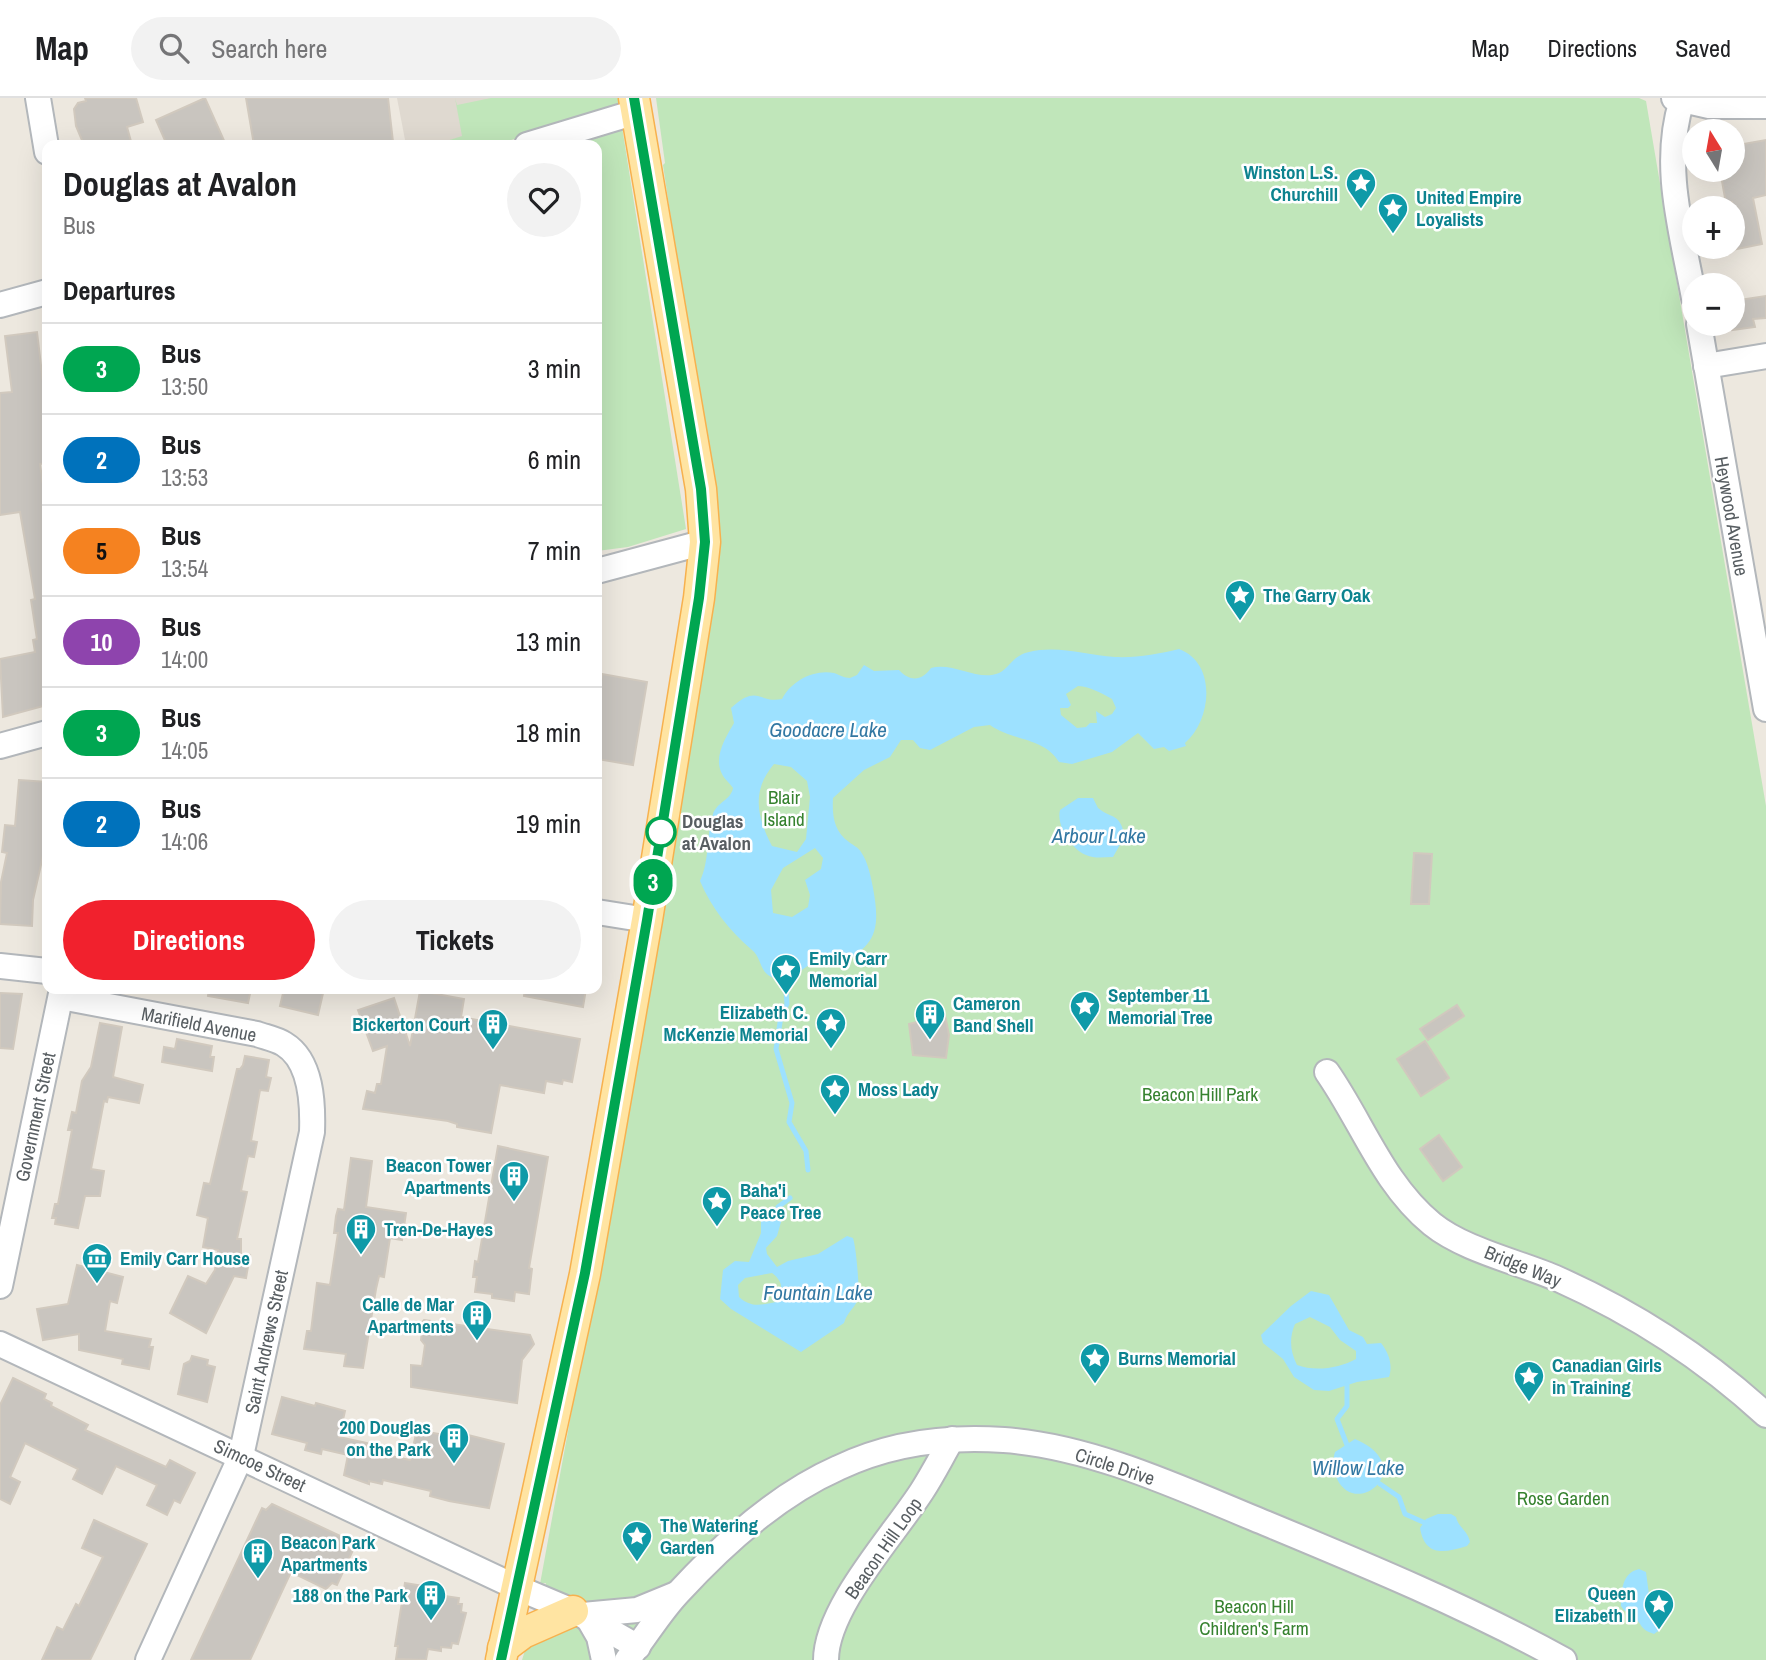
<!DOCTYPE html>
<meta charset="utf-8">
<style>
body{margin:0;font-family:"Archivo Narrow",sans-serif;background:#f2f2f2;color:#202124;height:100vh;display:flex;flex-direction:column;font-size:26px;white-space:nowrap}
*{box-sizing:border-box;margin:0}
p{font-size:23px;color:#757577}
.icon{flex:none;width:38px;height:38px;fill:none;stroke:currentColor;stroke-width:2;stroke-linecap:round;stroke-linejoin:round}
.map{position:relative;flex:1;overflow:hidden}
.side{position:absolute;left:42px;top:42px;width:560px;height:854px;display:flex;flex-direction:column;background:#fff;border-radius:14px;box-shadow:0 7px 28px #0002}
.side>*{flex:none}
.badge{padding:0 14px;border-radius:23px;font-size:24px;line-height:46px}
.needle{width:46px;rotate:349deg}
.controls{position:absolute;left:1682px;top:21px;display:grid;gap:14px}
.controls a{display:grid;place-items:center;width:63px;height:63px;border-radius:50%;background:#fff;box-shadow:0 7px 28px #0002;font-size:35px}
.map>.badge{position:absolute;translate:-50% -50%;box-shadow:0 0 0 4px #fff}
h2{padding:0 21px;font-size:26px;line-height:63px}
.round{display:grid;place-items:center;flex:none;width:74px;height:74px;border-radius:37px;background:#f2f2f2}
.headline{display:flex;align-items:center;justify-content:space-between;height:119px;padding:0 21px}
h1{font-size:33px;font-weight:800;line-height:52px}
.button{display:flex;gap:14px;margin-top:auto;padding:14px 21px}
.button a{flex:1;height:80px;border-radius:42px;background:#f1212d;color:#fff;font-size:28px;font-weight:800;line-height:80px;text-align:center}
.button a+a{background:#f2f2f2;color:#202124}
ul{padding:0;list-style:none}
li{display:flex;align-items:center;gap:21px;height:91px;padding:0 21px;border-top:2px solid #e0e0e0}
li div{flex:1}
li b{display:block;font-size:26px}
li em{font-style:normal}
li .badge{min-width:77px;font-weight:700;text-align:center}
header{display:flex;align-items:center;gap:42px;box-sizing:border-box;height:98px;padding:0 35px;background:#fff;border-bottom:2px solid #e0e0e0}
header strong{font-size:33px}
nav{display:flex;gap:38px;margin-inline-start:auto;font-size:24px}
.search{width:490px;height:63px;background:#f2f2f2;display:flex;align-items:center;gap:18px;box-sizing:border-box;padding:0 24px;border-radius:38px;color:#757577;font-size:26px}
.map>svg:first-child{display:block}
.education{fill:#dfd9d0}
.green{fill:#c0e6ba}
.water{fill:#9de1ff;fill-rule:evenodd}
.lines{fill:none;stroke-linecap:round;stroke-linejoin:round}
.stream{stroke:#9de1ff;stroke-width:5}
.building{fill:#c9c5bf;stroke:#d1c9be;stroke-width:2}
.minor-casing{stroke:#b3b7bb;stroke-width:28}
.major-casing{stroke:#f7b14e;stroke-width:33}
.minor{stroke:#fff;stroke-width:24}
.major{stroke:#ffe4a2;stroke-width:30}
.line-casing{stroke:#fff;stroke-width:16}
.line{stroke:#00a651;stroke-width:10}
.stop-dot{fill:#fff;stroke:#00a651;stroke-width:3.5}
.labels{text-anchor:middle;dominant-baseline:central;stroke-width:5;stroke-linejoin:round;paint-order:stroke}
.culture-label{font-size:19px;font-weight:bold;fill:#0d838f;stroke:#fff;text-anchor:start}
.street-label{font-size:19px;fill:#585e62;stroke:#fff}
.park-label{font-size:19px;fill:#36822f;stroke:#fff}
.stop-label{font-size:19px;font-weight:bold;fill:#585e62;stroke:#fff;text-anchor:start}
.water-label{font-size:21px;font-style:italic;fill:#3378a3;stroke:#fff}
</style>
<header>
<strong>Map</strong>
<div class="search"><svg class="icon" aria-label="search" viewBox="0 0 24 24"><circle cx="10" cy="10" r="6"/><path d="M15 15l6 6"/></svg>Search here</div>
<nav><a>Map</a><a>Directions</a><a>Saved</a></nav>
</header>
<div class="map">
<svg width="1766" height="1562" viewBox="0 0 1766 1562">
<rect width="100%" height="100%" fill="#ede8df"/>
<!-- education -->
<polygon class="education" points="397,0 591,0 434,47 406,47"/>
<!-- green -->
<g class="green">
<polygon points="455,0 457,7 491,0 619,0 617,9 495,47 434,47 462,38"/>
<polygon points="656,0 1639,0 1646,3 1766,708 1766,1562 522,1562 546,1485 540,1486 599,1164 693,606 701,325 663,67 665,65"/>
<polygon points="622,29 686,431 628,449 597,453 597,47 558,47"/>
</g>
<!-- water -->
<g class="water">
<path d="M1179,551c38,14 33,71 6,94l1,3 -17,5 -5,-4 -10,2 -16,-16 -26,19 -40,12 -13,-2c-15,-25 -47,-21 -69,-37l-16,2 -44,23 -10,-2 -7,-8h-12l-11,17 -26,13 -31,28c-1,18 1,33 16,44 4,3 10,6 12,10 7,10 10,25 12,36 8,43 3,59 -38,78 -32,-12 -31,13 -54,13 -23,-1 -17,-19 -29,-29 -23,-20 -40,-41 -52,-69 10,-21 6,-45 13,-67 4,-12 18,-14 20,-26 -3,-5 -9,-9 -11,-14 -9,-17 4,-37 12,-51l-3,-15c27,-25 28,-4 51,-9 9,-18 32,-30 52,-26 6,2 10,5 16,5l7,-3 7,-10 10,6 25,-1c11,12 23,11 32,-2 23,-6 47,14 68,5 11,-5 14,-18 30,-21 29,-7 57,3 86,5 22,1 43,-3 64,-8zM1078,588c13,1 23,7 34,13l4,9 -4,6 -7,3 -9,-6 1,12h-7l-4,4 -9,1 -16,-13 -1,-7h8l3,-3 -5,-11zM774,666l17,3 16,14 3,16 -4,42 -9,13 -25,-6c-15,-29 -21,-55 2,-82zM815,750l8,10 -2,11 -16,11 5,15 -2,12 -16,10 -19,-4 -2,-23 12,-22z"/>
<path d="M1078,700h15l5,10c15,12 21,4 27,28l-12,21c-9,0 -18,2 -27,-2 -15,-6 -30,-30 -26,-45z"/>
<path d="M778,1109l5,8 -6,21 -11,12 1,6 10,13 11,-6 30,-7 29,-18 6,2c3,8 7,52 5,61 -3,9 -11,13 -14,24l-43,29 -70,-43 -11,-10 3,-29 12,-9 14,1 12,-29v-16zM772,1175c12,9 11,17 4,29 -15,3 -25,6 -37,-5l-1,-12 7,-7z"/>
<path d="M1311,1193l18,4 20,35 14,7 4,7 14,-1c8,10 12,22 8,34l-32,5 -28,9 -15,-1 -20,-13 -11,-18 -20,-16 -2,-8 30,-29zM1310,1219l20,10 10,13 16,11v8c-16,9 -41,13 -59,6 -7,-14 -8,-27 -2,-41z"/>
<path d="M1355,1341c64,27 2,81 -18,40 -4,-10 -5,-17 -2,-27z"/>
<path d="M1438,1416h13l5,3c2,10 12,14 14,25l-3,4c-23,7 -42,11 -47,-18l6,-9z"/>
<path d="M1639,1471l7,3 4,30 11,19v8l-7,5c-14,-5 -10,-7 -19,-16 -5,-5 -10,-5 -14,-12 0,-15 1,-33 18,-37z"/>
</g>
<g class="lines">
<!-- stream -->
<g class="stream">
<polyline points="785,880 787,906 781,918 776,951 792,1005 789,1024 806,1053 808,1072"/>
<polyline points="778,1109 790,1100"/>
<polyline points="1347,1347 1337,1321 1347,1308 1347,1287"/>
<polyline points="1380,1386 1399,1399 1405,1416 1423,1424"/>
</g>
</g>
<!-- building -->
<g class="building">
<polygon points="85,0 136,0 143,24 127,29 132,47 84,47 76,28 74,11 78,5 86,3"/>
<polygon points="205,0 226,47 167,47 156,22"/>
<polygon points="246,0 388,0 393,44 376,47 254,47"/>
<polygon points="1766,42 1766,97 1753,100 1762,146 1732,152 1732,104 1727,105 1725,100 1720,72 1732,72 1732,48"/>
<polygon points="1766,198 1766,220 1753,221 1755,229 1732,232 1732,203"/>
<polygon points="37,234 44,292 47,292 47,365 40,366 47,415 47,607 3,619 0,561 35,554 33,542 37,541 31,502 35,501 20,414 0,417 0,295 12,294 5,238"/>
<polygon points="602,576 647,584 633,667 597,661 597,608"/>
<polygon points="19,682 47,684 47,758 43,758 33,802 32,828 0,826 1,784 7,755 2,754 5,727 15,728"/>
<polygon points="1414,755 1432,756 1429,806 1411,806"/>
<polygon points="209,891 251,891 248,905 208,898"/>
<polygon points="284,891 324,891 318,917 280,908"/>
<polygon points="525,891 586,891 583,909 524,898"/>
<polygon points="420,893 464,901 461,919 580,941 572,984 563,982 562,986 546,983 544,995 500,987 491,1035 457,1029 457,1026 448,1023 363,1011 367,993 375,995 377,986 381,986 387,948 373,953 358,912 394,900 410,948"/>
<polygon points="0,895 22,896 13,951 0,950"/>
<polygon points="1457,907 1464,918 1428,942 1420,931"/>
<polygon points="945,917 949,937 946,960 913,957 909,926"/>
<polygon points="100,925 122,929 113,979 143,987 139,1005 108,999 107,1004 104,1003 91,1071 104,1073 100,1098 85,1098 78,1130 55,1126 56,1120 52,1120 55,1106 58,1106 72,1032 68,1032 72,1014 76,1015 82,983 91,969"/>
<polygon points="177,941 212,948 210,959 214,959 212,973 162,964 164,949 175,951"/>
<polygon points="1425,943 1449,980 1421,998 1397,961"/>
<polygon points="245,958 269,962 266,979 271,980 268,993 260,992 251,1043 257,1044 254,1059 248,1058 241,1093 247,1094 237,1141 241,1141 241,1156 250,1157 246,1180 234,1178 206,1235 170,1215 188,1178 206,1186 215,1172 218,1152 203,1149 208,1120 197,1117 204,1085 210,1086 237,971 240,971 243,967"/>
<polygon points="1439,1037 1462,1069 1443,1083 1420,1051"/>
<polygon points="498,1048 548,1059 529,1170 532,1171 529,1196 515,1194 514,1203 492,1200 492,1196 475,1194 477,1179 473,1179 475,1163 478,1164"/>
<polygon points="351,1060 372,1063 366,1109 406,1115 402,1142 390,1140 384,1179 379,1178 376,1191 363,1270 344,1268 346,1256 304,1251 307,1233 311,1233 317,1185 330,1187 338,1135 334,1135 336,1118 338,1111 344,1112"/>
<polygon points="77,1167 123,1179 117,1205 110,1203 105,1233 151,1241 149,1249 153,1249 149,1271 122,1266 123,1261 79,1252 79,1236 43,1242 37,1211 68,1206"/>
<polygon points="424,1222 530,1237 534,1246 522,1262 517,1305 411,1289 411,1267 422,1268 425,1247 421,1242 422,1233 419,1228"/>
<polygon points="192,1258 208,1262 207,1267 215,1269 207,1304 178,1296 184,1266 190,1263"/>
<polygon points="13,1280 46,1296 44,1301 52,1305 51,1308 88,1327 85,1332 166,1369 170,1362 195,1375 180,1405 174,1402 167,1417 147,1407 157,1387 116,1368 102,1396 73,1381 78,1371 25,1345 10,1379 20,1384 10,1406 0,1401 0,1307"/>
<polygon points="282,1299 315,1308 316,1305 345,1313 339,1339 367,1345 366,1353 410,1362 417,1332 444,1337 444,1333 464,1336 504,1346 489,1410 449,1403 430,1398 431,1393 383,1382 382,1386 369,1383 369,1386 344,1377 348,1357 322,1351 321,1356 305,1352 307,1345 272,1336"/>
<polygon points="272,1406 349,1442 348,1450 353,1452 337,1487 332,1485 326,1491 291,1474 250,1562 191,1562 262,1410 266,1412"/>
<polygon points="94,1422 147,1446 90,1562 42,1562 57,1529 63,1532 76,1506 79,1508 103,1459 82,1450"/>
<polygon points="405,1485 435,1490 438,1497 459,1500 458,1506 462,1506 461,1514 466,1515 458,1546 452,1545 451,1550 441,1549 441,1553 428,1551 426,1562 396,1561 398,1548 395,1548"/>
</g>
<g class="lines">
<!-- minor casing -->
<g class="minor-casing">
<g id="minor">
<polyline points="38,0 47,54"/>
<polyline points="1674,0 1709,8 1766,8"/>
<path d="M1682,2c-21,65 0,132 12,198"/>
<polyline points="527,47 636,14"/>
<polyline points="0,207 47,194"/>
<polyline points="1699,226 1766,611"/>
<polyline points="1706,268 1766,258"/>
<polyline points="597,473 705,444"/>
<polyline points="0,648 47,635"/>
<polyline points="597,814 647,822"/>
<polyline points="0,868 47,873"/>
<path d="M61,899l196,37c8,3 19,5 27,10 28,17 29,60 28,88l-71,324 -93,204"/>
<path d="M1327,974c35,50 56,112 105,152 32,26 87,38 126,55 76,34 147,80 208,136"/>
<polyline points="0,1188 62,891"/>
<polyline points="0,1246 518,1490 582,1517 638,1549"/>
<polyline points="583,1517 637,1512 676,1496"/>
<polyline points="588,1520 599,1539 604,1562"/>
<path d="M627,1562c18,-22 32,-47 52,-68 45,-49 98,-97 159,-124 52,-25 109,-32 166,-28 85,6 172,46 249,78 106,44 211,87 311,142"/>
<path d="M826,1562c0,-52 67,-124 96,-169 11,-17 20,-35 30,-52"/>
</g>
</g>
<!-- major casing -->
<g class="major-casing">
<g id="major">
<polyline points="503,1550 523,1535 573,1513"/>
<polyline points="501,1562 585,1176 647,822 699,500 705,444 701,391 634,0"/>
</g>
</g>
<!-- minor -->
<use href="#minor" class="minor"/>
<!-- major -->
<use href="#major" class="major"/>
</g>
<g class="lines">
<!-- line casing -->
<g class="line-casing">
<polyline id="line" points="501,1562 585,1175 647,822 699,500 705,444 701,391 634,0"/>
</g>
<!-- line -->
<use href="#line" class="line"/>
</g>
<!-- icons -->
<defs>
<g id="sight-pin" transform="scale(1.575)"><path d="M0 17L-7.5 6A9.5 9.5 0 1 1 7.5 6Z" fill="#0f9aa8" stroke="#fff"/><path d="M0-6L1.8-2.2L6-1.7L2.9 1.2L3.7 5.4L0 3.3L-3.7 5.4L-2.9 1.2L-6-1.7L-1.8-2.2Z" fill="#fff"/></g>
<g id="building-pin" transform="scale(1.575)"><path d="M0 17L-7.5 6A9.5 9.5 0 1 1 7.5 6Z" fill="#0f9aa8" stroke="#fff"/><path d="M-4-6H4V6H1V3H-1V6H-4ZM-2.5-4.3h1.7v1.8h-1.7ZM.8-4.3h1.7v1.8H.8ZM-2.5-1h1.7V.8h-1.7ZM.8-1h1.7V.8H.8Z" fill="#fff"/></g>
<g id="museum-pin" transform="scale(1.575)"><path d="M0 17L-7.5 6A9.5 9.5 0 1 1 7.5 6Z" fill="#0f9aa8" stroke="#fff"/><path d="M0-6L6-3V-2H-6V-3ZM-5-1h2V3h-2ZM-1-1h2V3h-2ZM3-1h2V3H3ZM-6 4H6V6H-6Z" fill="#fff"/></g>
</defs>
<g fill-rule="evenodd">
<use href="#sight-pin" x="1361" y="85"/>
<use href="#sight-pin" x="1393" y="110"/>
<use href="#sight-pin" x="1240" y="497"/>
<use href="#sight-pin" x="786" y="871"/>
<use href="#sight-pin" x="1085" y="908"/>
<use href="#building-pin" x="930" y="916"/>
<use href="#sight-pin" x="831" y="925"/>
<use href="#building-pin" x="493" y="926"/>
<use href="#sight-pin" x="835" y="991"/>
<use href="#building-pin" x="514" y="1078"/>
<use href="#sight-pin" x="717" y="1103"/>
<use href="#building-pin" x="361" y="1131"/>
<use href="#museum-pin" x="97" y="1160"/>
<use href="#building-pin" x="477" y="1217"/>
<use href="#sight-pin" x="1095" y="1260"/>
<use href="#sight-pin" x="1529" y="1278"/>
<use href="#building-pin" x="454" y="1340"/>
<use href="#sight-pin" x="637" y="1438"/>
<use href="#building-pin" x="258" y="1455"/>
<use href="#building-pin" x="431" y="1497"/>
<use href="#sight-pin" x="1659" y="1506"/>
</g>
<!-- markers -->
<circle class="stop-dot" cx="661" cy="734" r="14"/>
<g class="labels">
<!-- culture labels -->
<g class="culture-label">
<text x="1338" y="74" text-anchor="end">Winston L.S.<tspan x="1338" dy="22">Churchill</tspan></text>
<text x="1416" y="99">United Empire<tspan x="1416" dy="22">Loyalists</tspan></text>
<text x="1263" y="497">The Garry Oak</text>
<text x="809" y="860">Emily Carr<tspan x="809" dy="22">Memorial</tspan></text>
<text x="1108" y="897">September 11<tspan x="1108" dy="22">Memorial Tree</tspan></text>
<text x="953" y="905">Cameron<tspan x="953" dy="22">Band Shell</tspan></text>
<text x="808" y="914" text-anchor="end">Elizabeth C.<tspan x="808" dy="22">McKenzie Memorial</tspan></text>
<text x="470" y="926" text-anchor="end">Bickerton Court</text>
<text x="858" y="991">Moss Lady</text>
<text x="491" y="1067" text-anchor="end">Beacon Tower<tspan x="491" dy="22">Apartments</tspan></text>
<text x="740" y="1092">Baha'i<tspan x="740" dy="22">Peace Tree</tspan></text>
<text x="384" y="1131">Tren-De-Hayes</text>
<text x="120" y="1160">Emily Carr House</text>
<text x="454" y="1206" text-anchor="end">Calle de Mar<tspan x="454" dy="22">Apartments</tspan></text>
<text x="1118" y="1260">Burns Memorial</text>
<text x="1552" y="1267">Canadian Girls<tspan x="1552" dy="22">in Training</tspan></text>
<text x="431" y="1329" text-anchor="end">200 Douglas<tspan x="431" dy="22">on the Park</tspan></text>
<text x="660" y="1427">The Watering<tspan x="660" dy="22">Garden</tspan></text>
<text x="281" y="1444">Beacon Park<tspan x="281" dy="22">Apartments</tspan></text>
<text x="1636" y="1495" text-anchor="end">Queen<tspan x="1636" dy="22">Elizabeth II</tspan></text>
<text x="408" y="1497" text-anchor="end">188 on the Park</text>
</g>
<!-- street labels -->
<g class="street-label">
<text transform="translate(1732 418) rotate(80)">Heywood Avenue</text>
<text transform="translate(199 926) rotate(11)">Marifield Avenue</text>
<text transform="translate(35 1019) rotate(-78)">Government Street</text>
<text transform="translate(1523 1168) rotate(22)">Bridge Way</text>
<text transform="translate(266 1244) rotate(-78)">Saint Andrews Street</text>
<text transform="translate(260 1367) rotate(25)">Simcoe Street</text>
<text transform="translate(1115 1368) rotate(18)">Circle Drive</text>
<text transform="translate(883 1450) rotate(-55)">Beacon Hill Loop</text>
</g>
<!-- park labels -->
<g class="park-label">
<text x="784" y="699">Blair<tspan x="784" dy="22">Island</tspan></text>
<text x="1200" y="996">Beacon Hill Park</text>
<text x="1563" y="1400">Rose Garden</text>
<text x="1254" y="1508">Beacon Hill<tspan x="1254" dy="22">Children's Farm</tspan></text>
</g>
<!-- stop labels -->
<g class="stop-label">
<text x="682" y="723">Douglas<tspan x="682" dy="22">at Avalon</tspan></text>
</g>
<!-- water labels -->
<g class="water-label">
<text x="828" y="631">Goodacre Lake</text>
<text x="1099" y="737">Arbour Lake</text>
<text x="818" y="1194">Fountain Lake</text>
<text x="1358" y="1369">Willow Lake</text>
</g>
</g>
</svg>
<div class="controls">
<a><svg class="needle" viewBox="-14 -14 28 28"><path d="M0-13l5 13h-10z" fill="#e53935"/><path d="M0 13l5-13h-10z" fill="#757577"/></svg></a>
<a>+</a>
<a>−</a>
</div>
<b class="badge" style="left:653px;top:784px;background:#00a651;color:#fff">3</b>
<section class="side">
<div class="headline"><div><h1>Douglas at Avalon</h1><p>Bus</p></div><a class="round"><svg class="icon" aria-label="heart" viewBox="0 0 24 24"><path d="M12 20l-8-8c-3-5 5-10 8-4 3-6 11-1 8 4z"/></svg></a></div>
<h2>Departures</h2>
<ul>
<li><span class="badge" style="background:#00a651;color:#fff">3</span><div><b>Bus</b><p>13:50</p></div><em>3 min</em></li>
<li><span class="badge" style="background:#0072bc;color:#fff">2</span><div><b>Bus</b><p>13:53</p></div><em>6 min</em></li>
<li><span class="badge" style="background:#f58220;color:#111">5</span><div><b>Bus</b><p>13:54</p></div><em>7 min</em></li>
<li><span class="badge" style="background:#8e44ad;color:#fff">10</span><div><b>Bus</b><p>14:00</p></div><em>13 min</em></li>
<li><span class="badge" style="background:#00a651;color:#fff">3</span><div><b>Bus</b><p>14:05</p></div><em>18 min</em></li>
<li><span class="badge" style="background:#0072bc;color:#fff">2</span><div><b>Bus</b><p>14:06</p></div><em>19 min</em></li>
</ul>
<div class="button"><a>Directions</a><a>Tickets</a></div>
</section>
</div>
